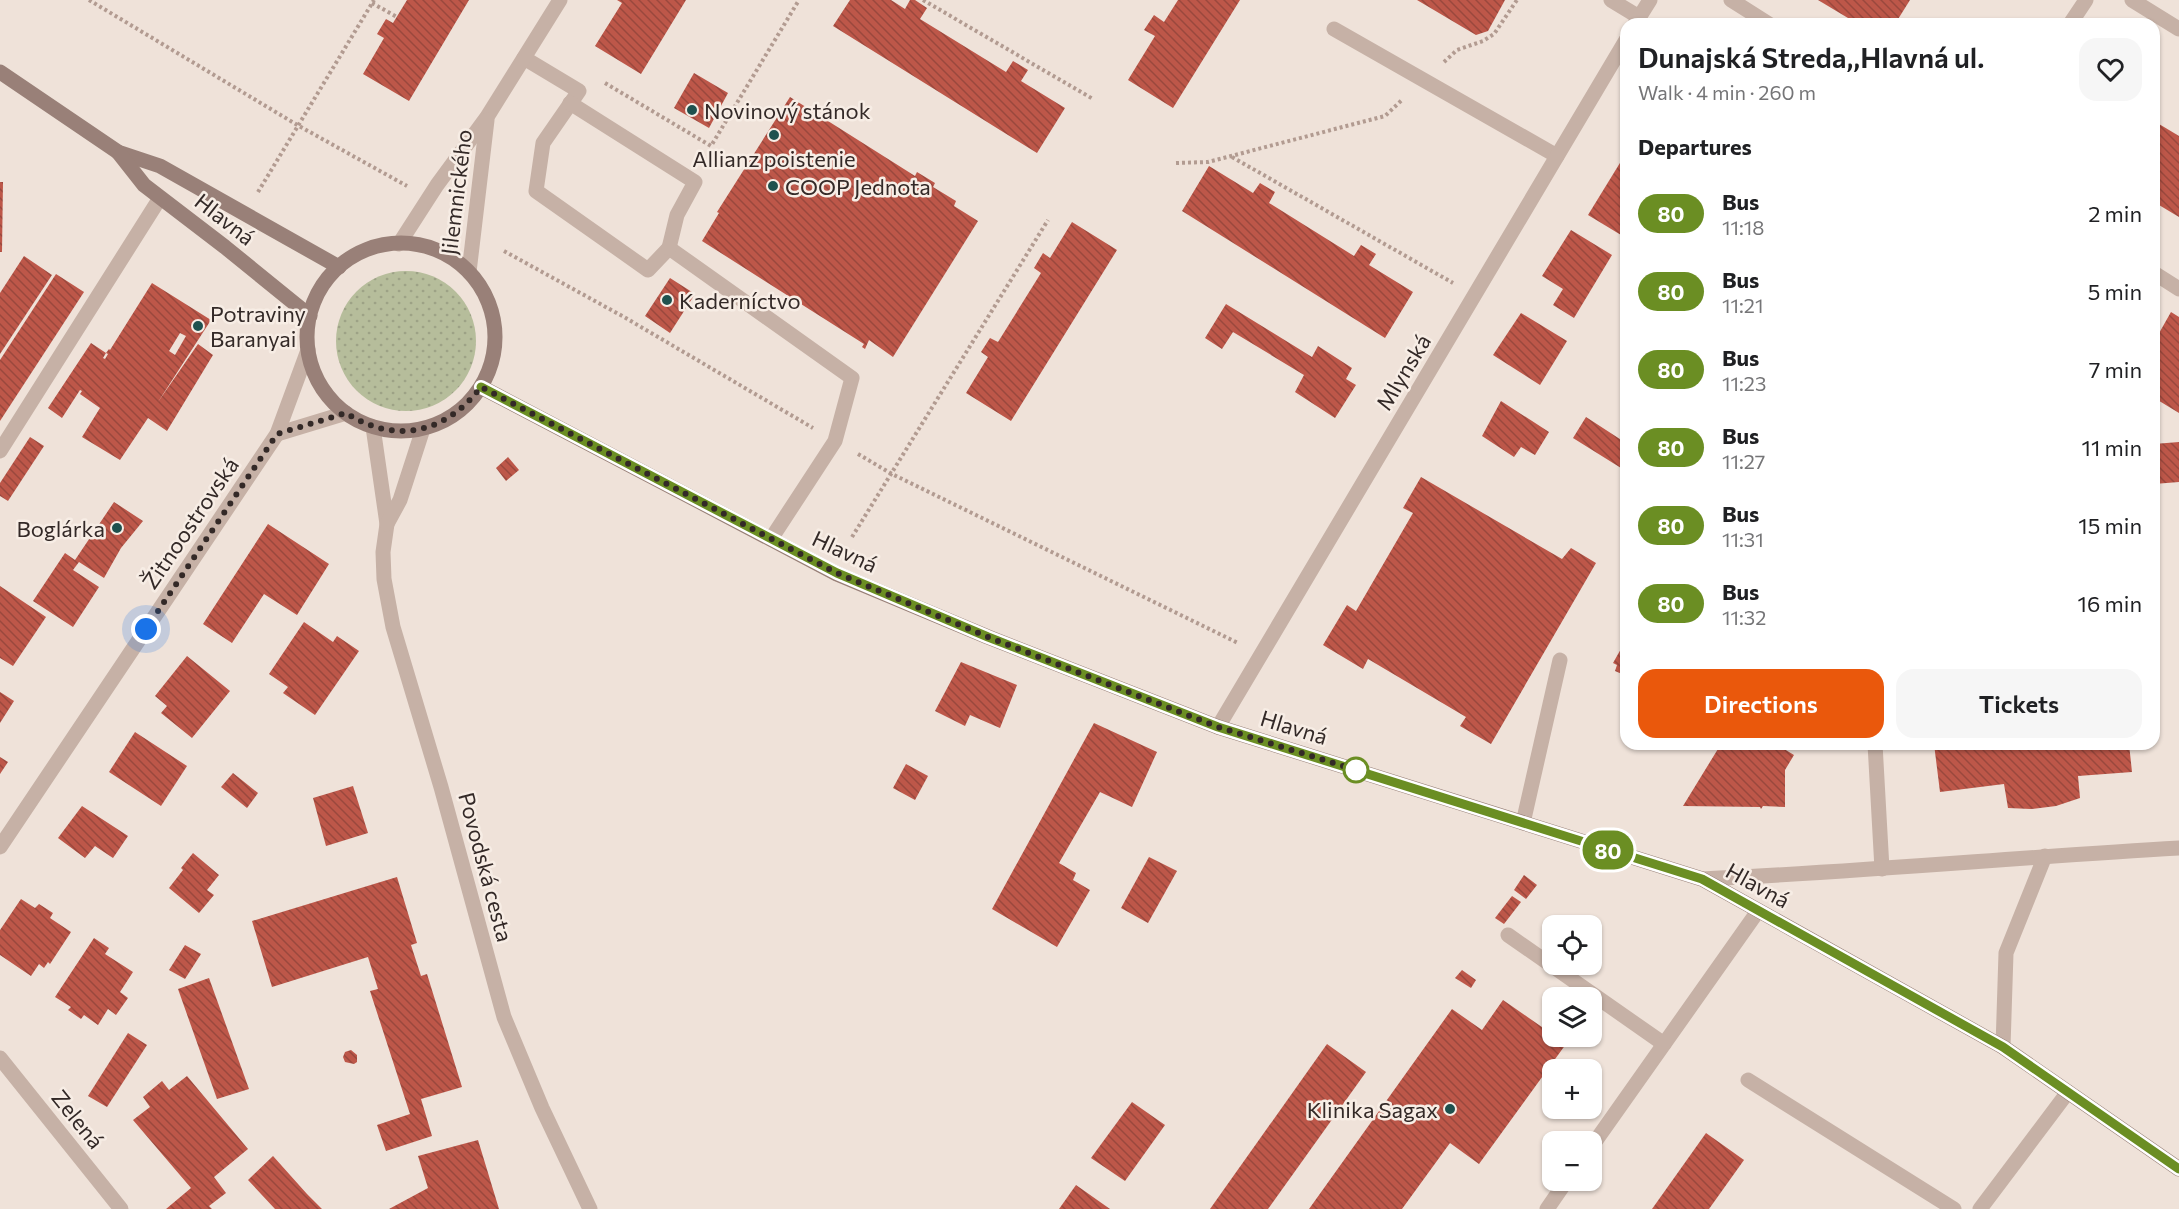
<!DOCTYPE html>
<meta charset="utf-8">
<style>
body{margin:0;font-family:Commissioner,sans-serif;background:#f6f6f6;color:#202124;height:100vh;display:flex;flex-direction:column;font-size:22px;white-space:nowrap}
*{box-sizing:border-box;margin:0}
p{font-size:20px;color:#757577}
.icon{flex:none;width:33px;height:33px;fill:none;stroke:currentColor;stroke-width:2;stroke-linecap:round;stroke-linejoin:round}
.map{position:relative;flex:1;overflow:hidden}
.drawer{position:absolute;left:1620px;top:18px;width:540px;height:732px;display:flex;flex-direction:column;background:#fff;border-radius:18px;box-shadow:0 2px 4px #0004}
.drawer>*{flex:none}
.badge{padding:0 12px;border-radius:20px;font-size:21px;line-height:39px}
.controls{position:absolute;left:1542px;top:915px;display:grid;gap:12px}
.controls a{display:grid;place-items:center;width:60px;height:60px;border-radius:12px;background:#fff;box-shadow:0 2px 4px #0004;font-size:30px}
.you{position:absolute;width:30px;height:30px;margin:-15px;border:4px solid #fff;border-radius:50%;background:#1a73e8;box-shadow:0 0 0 9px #1a73e833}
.map>.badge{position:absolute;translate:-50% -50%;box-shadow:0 0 0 3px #fff}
h2{padding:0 18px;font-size:22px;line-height:54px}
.round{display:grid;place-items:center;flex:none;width:63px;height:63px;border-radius:18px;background:#f6f6f6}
.summary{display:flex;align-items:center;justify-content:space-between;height:102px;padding:0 18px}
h1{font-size:28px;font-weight:600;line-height:45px}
.primary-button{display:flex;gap:12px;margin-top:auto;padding:12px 18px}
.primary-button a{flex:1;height:69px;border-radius:18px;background:#ea580c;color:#fff;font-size:24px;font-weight:600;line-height:69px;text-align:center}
.primary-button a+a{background:#f6f6f6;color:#202124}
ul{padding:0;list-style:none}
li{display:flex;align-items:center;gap:18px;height:78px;padding:0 18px}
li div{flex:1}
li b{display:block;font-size:22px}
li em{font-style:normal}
li .badge{min-width:66px;font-weight:700;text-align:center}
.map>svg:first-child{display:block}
.grass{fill:url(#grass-dots)}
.building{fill:url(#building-back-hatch);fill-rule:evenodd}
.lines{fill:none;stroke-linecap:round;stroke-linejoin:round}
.path{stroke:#b29b91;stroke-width:4;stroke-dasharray:3 3;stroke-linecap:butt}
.service{stroke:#c6b1a6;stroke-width:15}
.minor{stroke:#c6b1a6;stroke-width:15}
.tertiary{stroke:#c6b1a6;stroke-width:15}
.secondary{stroke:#998078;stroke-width:15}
.line-casing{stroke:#fff;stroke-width:14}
.line{stroke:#6b8e23;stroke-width:9}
.walk{stroke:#332927;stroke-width:6;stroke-dasharray:0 10.8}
.poi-dot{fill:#1f514e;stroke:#f7ede5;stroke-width:2}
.stop-dot{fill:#fff;stroke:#6b8e23;stroke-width:3}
.labels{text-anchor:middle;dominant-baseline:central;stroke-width:5;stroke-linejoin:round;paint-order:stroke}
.poi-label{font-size:22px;fill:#332927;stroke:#f7ede5;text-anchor:start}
.street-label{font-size:22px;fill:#332927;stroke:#f7ede5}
</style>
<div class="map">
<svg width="2179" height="1209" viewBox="0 0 2179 1209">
<defs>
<pattern id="grass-dots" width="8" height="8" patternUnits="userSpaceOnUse" patternTransform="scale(1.5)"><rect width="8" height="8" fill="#b6bd9b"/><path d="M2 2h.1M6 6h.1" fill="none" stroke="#9da286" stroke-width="1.8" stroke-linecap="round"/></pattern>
<pattern id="building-back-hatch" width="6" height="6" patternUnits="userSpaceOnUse" patternTransform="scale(1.5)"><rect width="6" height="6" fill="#bd5749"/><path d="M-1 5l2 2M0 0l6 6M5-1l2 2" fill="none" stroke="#9a483d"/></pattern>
</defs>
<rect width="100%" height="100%" fill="#efe2d9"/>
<!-- grass -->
<circle class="grass" cx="406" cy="341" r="70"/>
<!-- building -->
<g class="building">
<polygon points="407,0 469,0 409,101 363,74 384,38 377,34 386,19 393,23"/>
<polygon points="617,0 686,0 641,74 595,46 622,3"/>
<polygon points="850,0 891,0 905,9 910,0 915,0 927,8 920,19 1006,72 1013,61 1028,70 1021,81 1065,108 1037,153 833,26"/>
<polygon points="1178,0 1240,0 1173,108 1128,80 1155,36 1144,30 1154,15 1164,22"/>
<polygon points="1417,0 1505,0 1488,31 1476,35"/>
<polygon points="1818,0 1910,0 1895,24 1858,24"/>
<polygon points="694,73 728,93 709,128 674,108"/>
<polygon points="790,97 915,176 917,172 935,183 933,187 956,201 954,206 978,221 893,357 869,340 865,349 862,347 864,344 702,241 719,213 717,212"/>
<polygon points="2154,121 2179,136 2179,217 2154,202"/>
<polygon points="1623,158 1626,160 1626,238 1588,215"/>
<polygon points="1209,166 1253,193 1260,183 1275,192 1269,203 1354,256 1361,245 1376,254 1369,265 1413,292 1385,338 1182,211"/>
<polygon points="0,182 3,182 2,252 0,252"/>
<polygon points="1072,222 1117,250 1011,421 966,393 988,357 981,352 990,338 998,342 1041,273 1034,268 1043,253 1050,258"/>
<polygon points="1571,230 1612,255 1574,318 1553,305 1563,289 1542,276"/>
<polygon points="24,256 52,275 0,354 0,293"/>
<polygon points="56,274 84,292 0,421 0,360"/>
<polygon points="670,278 695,294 670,333 645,316"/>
<path d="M152,283l59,37 -53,82 40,-58 15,11 -46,76 -19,-13 -28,42 -38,-23 18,-29 -20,-14 2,-3 -2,-1 -18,28 -14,-10 43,-65 15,10 -3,5 2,1 3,-5 -2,-1 3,-4 1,1zM180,333l6,3 -11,19 -6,-4z"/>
<polygon points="1226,304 1312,357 1318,346 1352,368 1346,379 1356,385 1335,418 1295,392 1304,375 1233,332 1222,349 1205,338"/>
<polygon points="2171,312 2179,317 2179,413 2156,399 2154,403 2154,342"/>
<polygon points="1521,313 1567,341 1540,385 1493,355"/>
<polygon points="1501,401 1549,432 1535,455 1521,447 1514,457 1482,436"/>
<polygon points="1586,417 1626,443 1626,466 1624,464 1621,468 1573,438"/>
<polygon points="30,437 44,446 8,501 0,496 0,483"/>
<polygon points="2179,442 2179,482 2154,484 2154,444"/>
<polygon points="508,457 519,470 506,481 496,468"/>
<polygon points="1421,477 1562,559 1571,548 1596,563 1491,744 1460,726 1466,717 1368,659 1363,669 1323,645 1347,605 1356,611 1413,513 1403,508"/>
<polygon points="114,502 143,521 121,548 104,578 79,562 73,570 99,587 73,627 33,601 65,553 75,560"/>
<polygon points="268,524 329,564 297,615 264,594 232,643 203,624"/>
<polygon points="0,586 46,617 13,666 0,658"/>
<polygon points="304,622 333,642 337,636 359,651 315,715 283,693 288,687 269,674"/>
<polygon points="1626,640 1626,671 1622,674 1615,671 1617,665 1613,663"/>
<polygon points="187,656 230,691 192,738 161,713 167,706 155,696"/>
<polygon points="961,662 1017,685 1000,728 970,715 965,726 935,711"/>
<polygon points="0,692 14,701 0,723"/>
<polygon points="1094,723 1157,752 1132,807 1100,792 1059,863 1076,873 1073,880 1090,890 1057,947 992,909"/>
<polygon points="135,732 187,766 161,806 109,772"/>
<polygon points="1721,744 1776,744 1794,755 1785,770 1785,807 1763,806 1761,809 1760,807 1683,806"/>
<polygon points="1934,744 2129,744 2132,772 2078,776 2080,798 2056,806 2031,809 2008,808 2004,784 1940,792"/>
<polygon points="0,757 8,762 0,774"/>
<polygon points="906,764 928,776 915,800 893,788"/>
<polygon points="233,773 258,793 247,808 221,787"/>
<polygon points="353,786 368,833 326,846 313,798"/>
<polygon points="82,806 128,836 113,858 95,846 85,858 58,838"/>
<polygon points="193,853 219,875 207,890 214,895 199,913 169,888 183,870 181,868"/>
<polygon points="1149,857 1177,871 1148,923 1121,908"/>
<polygon points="1524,875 1537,885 1526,899 1514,890"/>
<polygon points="397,877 417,943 411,945 421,976 427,974 462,1087 421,1099 432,1136 386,1151 377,1125 410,1114 370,991 378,989 368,957 272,987 252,921"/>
<polygon points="1512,896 1521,902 1504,924 1495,918"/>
<polygon points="21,899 35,908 39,904 53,913 50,918 71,932 50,964 48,962 44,968 39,964 31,976 0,955 0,930"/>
<polygon points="94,938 109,948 105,954 133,972 120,992 128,998 116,1015 108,1009 98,1025 84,1015 81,1019 68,1010 71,1007 55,997"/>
<polygon points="185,945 201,954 185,979 169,970"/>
<polygon points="1462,970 1476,980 1471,988 1455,978"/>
<polygon points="209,978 249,1089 217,1099 178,989"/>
<polygon points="1503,1000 1552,1034 1552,1036 1566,1044 1479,1164 1450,1143 1402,1209 1309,1209 1452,1009 1482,1030"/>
<polygon points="128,1033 147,1045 107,1107 88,1096"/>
<polygon points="1327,1044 1366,1072 1268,1209 1210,1209"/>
<polygon points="351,1050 357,1055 357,1062 354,1064 345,1062 343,1057 345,1052"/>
<polygon points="187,1076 248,1149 214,1177 226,1193 209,1206 212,1209 166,1209 191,1188 133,1120 150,1107 143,1097 162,1081 169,1090"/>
<polygon points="1132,1102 1165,1125 1125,1181 1091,1158"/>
<polygon points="1706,1133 1744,1160 1709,1209 1652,1209"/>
<polygon points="478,1140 499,1209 389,1209 428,1188 418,1156"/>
<polygon points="273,1156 307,1194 322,1209 275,1209 248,1180"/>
<polygon points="1076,1185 1110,1209 1059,1209"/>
</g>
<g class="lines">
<!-- path -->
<g class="path">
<polyline points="89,0 299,126 407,186"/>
<polyline points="923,0 1093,99"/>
<polyline points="372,3 397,17"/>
<polyline points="1444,62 1457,50 1483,41 1494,34 1517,0"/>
<polyline points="605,83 711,146 799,0"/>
<polyline points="1232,157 1453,283"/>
<polyline points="1176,163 1208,162 1385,116 1403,99"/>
<polyline points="258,192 374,0"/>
<polyline points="504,251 624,317 813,428"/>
<polyline points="858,454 892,474 1238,643"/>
<polyline points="852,537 1048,220"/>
</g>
<!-- service -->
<g class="service">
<polyline points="2132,0 2179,29"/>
<polyline points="2070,24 2086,0"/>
<polyline points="1334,29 1557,156"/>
<polyline points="524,58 579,91 543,143 536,191 648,270 669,248 852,378 835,441 771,539"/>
<polyline points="570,103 695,182 677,215 669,248"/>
<polyline points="0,451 160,198"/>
<polyline points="1875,744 1882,869"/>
<polyline points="1523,823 1560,660"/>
<polyline points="1508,935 1664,1044"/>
<polyline points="1748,1080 1954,1209"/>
<polyline points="1592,1146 1758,911"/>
<polyline points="1547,1209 1567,1180"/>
<polyline points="1980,1209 2068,1092"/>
</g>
<!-- minor -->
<g class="minor">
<polyline points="1611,0 1639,17"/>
<polyline points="1731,0 1769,24"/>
<polyline points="1635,24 1650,0"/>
<polyline points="2154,273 2179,289"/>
<polyline points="277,434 346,413"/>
<polyline points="1218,727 1626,40"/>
<polyline points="0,847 277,434 308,350"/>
<polyline points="2003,1047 2006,953 2045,856"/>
<polyline points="0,1058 121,1209"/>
</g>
<!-- tertiary -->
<g class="tertiary">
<polyline points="399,244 437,185 487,117 560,0"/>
<polyline points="469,272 487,120"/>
<polyline points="373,427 387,524 383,552 384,579 393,627 441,787 504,1017 542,1108 590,1209"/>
<polyline points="387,524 400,500 423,429"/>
<path d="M1702,879c159,-7 318,-22 477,-31"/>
</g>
<!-- secondary -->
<g class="secondary">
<polyline points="0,72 118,152 160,166 339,267"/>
<polyline points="118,152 144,185 225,247 310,316"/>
<circle cx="401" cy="337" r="94"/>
<polyline points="481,387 837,574 988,637 1218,727 1702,879 2003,1047 2179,1169"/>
</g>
</g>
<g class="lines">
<!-- line casing -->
<g class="line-casing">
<polyline id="line" points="481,387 837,573 988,637 1218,727 1702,879 2003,1047 2179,1169"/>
</g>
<!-- line -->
<use href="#line" class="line"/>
<!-- walk -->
<path class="walk" d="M146,629l131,-195 69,-21c50,32 100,20 135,-26l356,186 151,64 230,90 138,43"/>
</g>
<!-- markers -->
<g class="poi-dot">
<circle cx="692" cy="110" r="6"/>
<circle cx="774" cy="135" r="6"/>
<circle cx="773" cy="186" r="6"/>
<circle cx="667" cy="300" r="6"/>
<circle cx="198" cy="326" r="6"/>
<circle cx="117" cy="528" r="6"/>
<circle cx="1450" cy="1109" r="6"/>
</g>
<circle class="stop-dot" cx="1356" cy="770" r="12"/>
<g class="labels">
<!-- poi labels -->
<g class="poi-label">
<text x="704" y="110">Novinový stánok</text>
<text x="774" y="158" text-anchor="middle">Allianz poistenie</text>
<text x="785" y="186">COOP Jednota</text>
<text x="679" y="300">Kaderníctvo</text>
<text x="210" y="313">Potraviny<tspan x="210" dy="25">Baranyai</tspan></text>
<text x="105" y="528" text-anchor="end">Boglárka</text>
<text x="1438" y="1109" text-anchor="end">Klinika Sagax</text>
</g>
<!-- street labels -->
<g class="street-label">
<text transform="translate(456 192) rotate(-83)">Jilemnického</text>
<text transform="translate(225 219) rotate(38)">Hlavná</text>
<text transform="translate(1403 372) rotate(-59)">Mlynská</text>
<text transform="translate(190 523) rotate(-56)">Žitnoostrovská</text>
<text transform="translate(845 551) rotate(25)">Hlavná</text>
<text transform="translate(1294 727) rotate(17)">Hlavná</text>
<text transform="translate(486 867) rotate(75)">Povodská cesta</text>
<text transform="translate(1758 885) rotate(29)">Hlavná</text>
<text transform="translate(78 1119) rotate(51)">Zelená</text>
</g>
</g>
</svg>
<div class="controls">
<a><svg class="icon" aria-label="locate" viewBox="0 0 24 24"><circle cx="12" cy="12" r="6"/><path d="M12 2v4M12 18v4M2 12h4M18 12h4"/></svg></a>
<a><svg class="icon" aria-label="layers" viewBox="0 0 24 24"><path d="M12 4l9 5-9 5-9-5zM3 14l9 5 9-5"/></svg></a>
<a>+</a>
<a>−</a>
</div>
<div class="you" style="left:146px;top:629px"></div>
<b class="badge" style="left:1608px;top:850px;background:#6b8e23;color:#fff">80</b>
<section class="drawer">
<div class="summary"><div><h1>Dunajská Streda,,Hlavná ul.</h1><p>Walk · 4 min · 260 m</p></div><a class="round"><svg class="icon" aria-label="heart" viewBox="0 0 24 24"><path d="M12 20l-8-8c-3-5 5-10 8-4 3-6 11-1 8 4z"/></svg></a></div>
<h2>Departures</h2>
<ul>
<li><span class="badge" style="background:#6b8e23;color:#fff">80</span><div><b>Bus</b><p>11:18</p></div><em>2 min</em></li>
<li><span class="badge" style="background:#6b8e23;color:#fff">80</span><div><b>Bus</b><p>11:21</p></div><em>5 min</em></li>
<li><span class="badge" style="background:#6b8e23;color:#fff">80</span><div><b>Bus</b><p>11:23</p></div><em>7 min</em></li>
<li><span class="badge" style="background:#6b8e23;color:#fff">80</span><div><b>Bus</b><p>11:27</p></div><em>11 min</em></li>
<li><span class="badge" style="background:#6b8e23;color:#fff">80</span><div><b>Bus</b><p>11:31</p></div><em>15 min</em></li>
<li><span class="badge" style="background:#6b8e23;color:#fff">80</span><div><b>Bus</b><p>11:32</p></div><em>16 min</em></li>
</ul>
<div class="primary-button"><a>Directions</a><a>Tickets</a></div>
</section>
</div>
